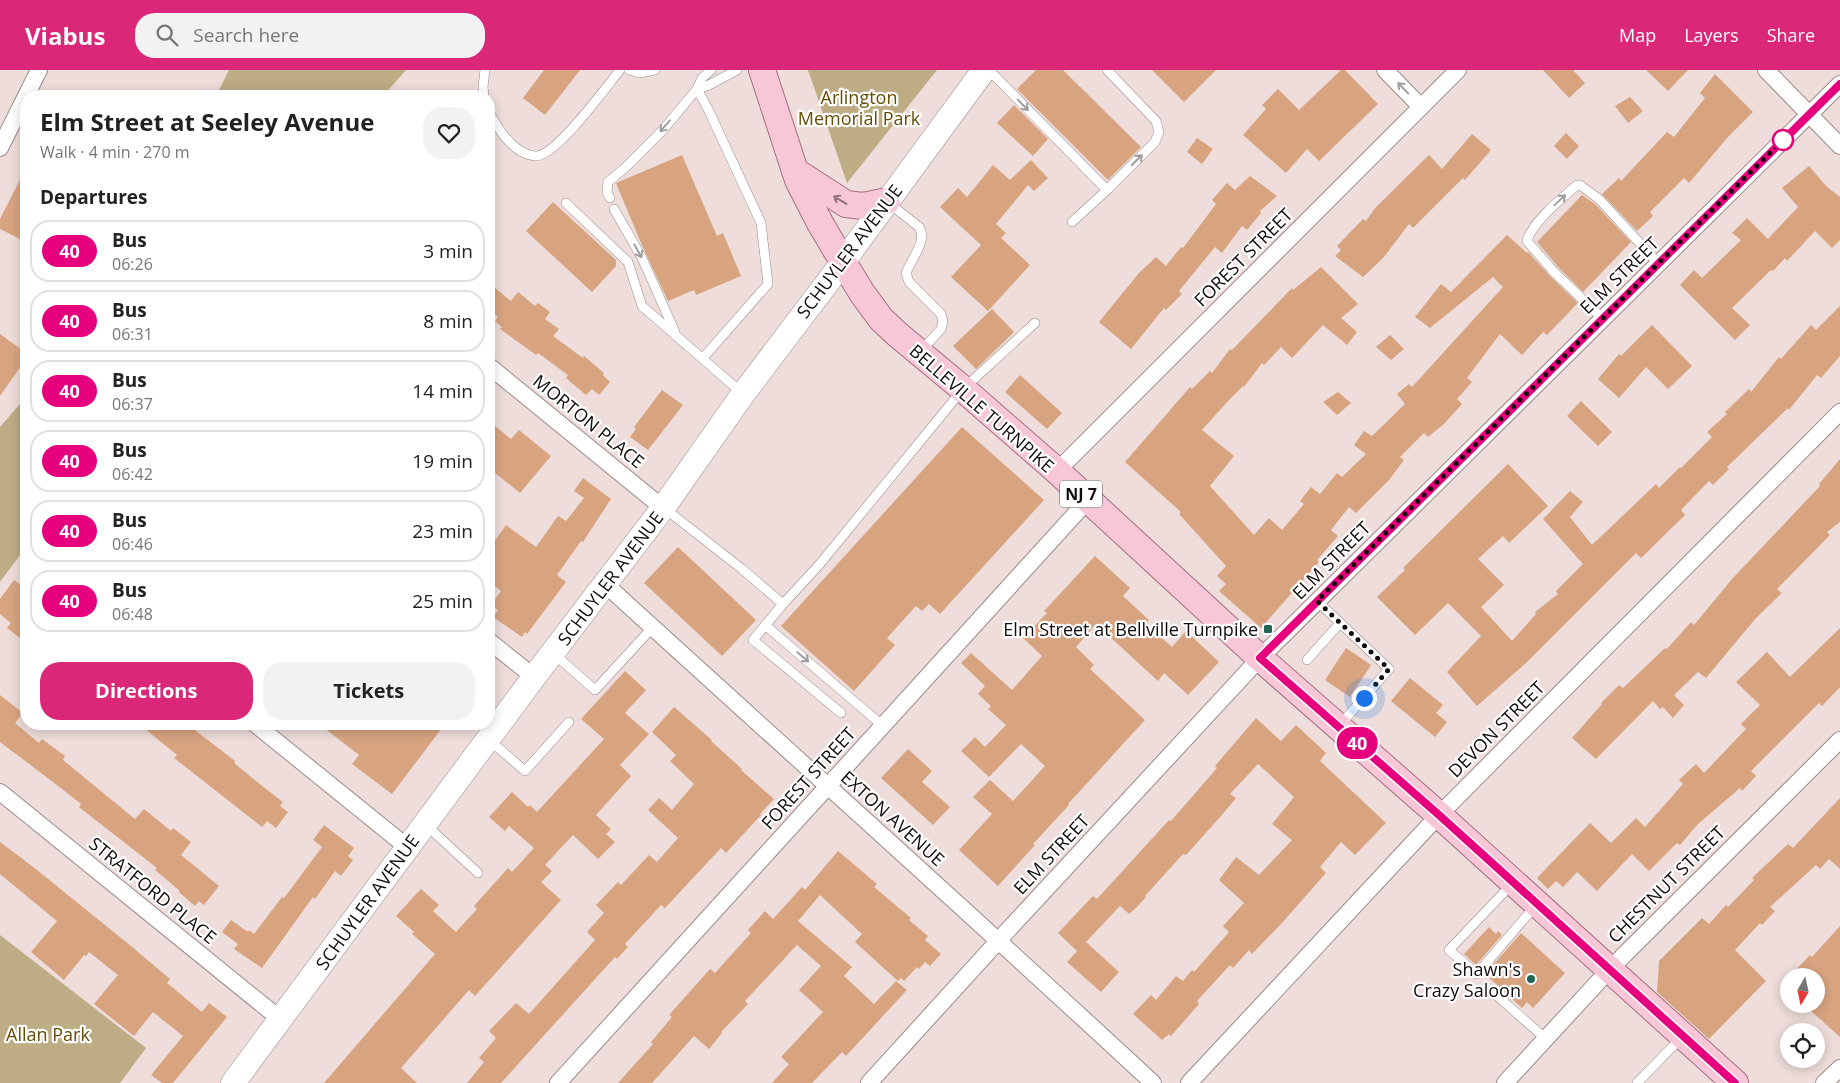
<!DOCTYPE html>
<meta charset="utf-8">
<style>
body{margin:0;font-family:"Open Sans",sans-serif;background:#f2f2f2;color:#222;height:100vh;display:flex;flex-direction:column;font-size:19px;white-space:nowrap}
*{box-sizing:border-box;margin:0}
p{font-size:16px;color:#767676}
.icon{flex:none;width:28px;height:28px;fill:none;stroke:currentColor;stroke-width:2;stroke-linecap:round;stroke-linejoin:round}
.map{position:relative;flex:1;overflow:hidden}
.sheet{position:absolute;left:20px;top:20px;width:475px;height:640px;display:flex;flex-direction:column;background:#fff;border-radius:20px;box-shadow:0 2px 12px #0003}
.sheet>*{flex:none}
.badge{padding:0 10px;border-radius:16px;font-size:18px;line-height:32px}
.needle{width:32px;rotate:189deg}
.tools{position:absolute;left:1780px;top:898px;display:grid;gap:10px}
.tools a{display:grid;place-items:center;width:45px;height:45px;border-radius:50%;background:#fff;box-shadow:0 2px 12px #0003;font-size:25px}
.you{position:absolute;width:25px;height:25px;margin:-12px;border:4px solid #fff;border-radius:50%;background:#1a73e8;box-shadow:0 0 0 8px #1a73e833}
.map>.badge{position:absolute;translate:-50% -50%;box-shadow:0 0 0 2px #fff}
h2{padding:0 20px;font-size:19px;line-height:45px}
.round{display:grid;place-items:center;flex:none;width:52px;height:52px;border-radius:20px;background:#f2f2f2}
.head{display:flex;align-items:center;justify-content:space-between;height:85px;padding:0 20px}
h1{font-size:24px;font-weight:700;line-height:38px}
.button{display:flex;gap:10px;margin-top:auto;padding:10px 20px}
.button a{flex:1;height:58px;border-radius:20px;background:#db2777;color:#fff;font-size:20px;font-weight:700;line-height:58px;text-align:center}
.button a+a{background:#f2f2f2;color:#222}
ul{padding:0;list-style:none}
li{display:flex;align-items:center;gap:15px;height:62px;margin:0 10px 8px;padding:0 10px;border:2px solid #e0e0e0;border-radius:20px}
li div{flex:1}
li b{display:block;font-size:19px}
li em{font-style:normal}
li .badge{min-width:55px;font-weight:700;text-align:center}
header{display:flex;align-items:center;gap:30px;box-sizing:border-box;height:70px;padding:0 25px;background:#db2777;color:#fff}
header strong{font-size:24px}
nav{display:flex;gap:28px;margin-inline-start:auto;font-size:18px}
.search{width:350px;height:45px;background:#f2f2f2;display:flex;align-items:center;gap:12px;box-sizing:border-box;padding:0 18px;border-radius:20px;color:#767676;font-size:19px}
.map>svg:first-child{display:block}
.green{fill:#beac85}
.building{fill:#d8a480}
.lines{fill:none;stroke-linecap:round;stroke-linejoin:round}
.lane-casing{stroke:#998a88;stroke-width:10}
.street-casing{stroke:#998a88;stroke-width:18}
.secondary-casing{stroke:#998a88;stroke-width:25}
.primary-casing{stroke:#a36e7f;stroke-width:28}
.lane{stroke:#fff;stroke-width:9}
.street{stroke:#fff;stroke-width:16}
.secondary{stroke:#fff;stroke-width:24}
.primary{stroke:#f7c7d8;stroke-width:26}
.oneway{stroke:#a09e9d}
.oneway2{stroke:#90737c}
.line-casing{stroke:#fff;stroke-width:11}
.line{stroke:#e6007e;stroke-width:8}
.walk{stroke:#110c0b;stroke-width:5;stroke-dasharray:0 9}
.stop-dot{fill:#fff;stroke:#e6007e;stroke-width:2.5}
.poi-dot{fill:#226556;stroke:#fff;stroke-width:2}
.labels{text-anchor:middle;dominant-baseline:central;stroke-width:4.5;stroke-linejoin:round;paint-order:stroke}
.shield{fill:#fff;stroke:#585554;stroke-width:1}
.shield-label{font-size:16px;font-weight:bold;fill:#110c0b}
.park-label{font-size:18px;fill:#664d05;stroke:#fff}
.street-label{font-size:18px;fill:#110c0b;stroke:#fff}
.poi-label{font-size:18px;fill:#110c0b;stroke:#fff;text-anchor:end}
</style>
<header>
<strong>Viabus</strong>
<div class="search"><svg class="icon" aria-label="search" viewBox="0 0 24 24"><circle cx="10" cy="10" r="6"/><path d="M15 15l6 6"/></svg>Search here</div>
<nav><a>Map</a><a>Layers</a><a>Share</a></nav>
</header>
<div class="map">
<svg width="1840" height="1013" viewBox="0 0 1840 1013">
<rect width="100%" height="100%" fill="#eeddda"/>
<!-- green -->
<g class="green">
<polygon points="229,0 406,0 383,26 216,26"/>
<polygon points="808,0 937,0 847,113"/>
<polygon points="26,327 26,477 0,512 0,357"/>
<polygon points="0,865 146,978 120,1013 0,1013"/>
</g>
<!-- building -->
<g class="building">
<polygon points="544,0 580,0 545,45 523,28"/>
<polygon points="1036,0 1063,0 1141,77 1108,110 1017,19"/>
<polygon points="1152,0 1216,0 1184,32"/>
<polygon points="1341,0 1345,0 1378,34 1319,91 1307,79 1286,103 1243,65 1266,39 1262,35 1278,19 1299,40"/>
<polygon points="1543,0 1573,0 1585,13 1569,28"/>
<polygon points="1646,0 1688,0 1668,21"/>
<polygon points="1715,4 1753,42 1728,67 1689,113 1684,108 1650,142 1653,146 1637,161 1602,124 1619,108 1621,111 1667,62 1674,67 1705,28 1700,23"/>
<polygon points="1630,27 1643,41 1628,53 1615,36"/>
<polygon points="1014,35 1048,69 1033,86 997,53"/>
<polygon points="1566,63 1579,76 1567,89 1554,76"/>
<polygon points="1472,64 1491,80 1465,110 1463,108 1413,158 1409,154 1384,187 1363,207 1335,186 1341,180 1337,176 1363,149 1366,151 1375,138 1429,85 1442,99"/>
<polygon points="1197,68 1213,79 1202,94 1187,82"/>
<polygon points="682,85 717,166 723,163 741,206 696,225 694,220 668,231 641,173 616,113"/>
<polygon points="1031,90 1048,108 1034,121 1028,115 996,154 1006,163 1001,168 1030,195 988,241 951,207 981,175 940,137 958,118 967,127 993,95 1010,110"/>
<polygon points="1809,96 1826,116 1840,127 1840,170 1832,178 1815,161 1787,191 1785,188 1773,201 1771,200 1732,238 1750,255 1735,270 1680,215 1694,200 1702,208 1741,170 1732,163 1747,148 1768,169 1798,137 1782,118"/>
<polygon points="26,98 26,172 0,159 0,149"/>
<polygon points="1250,106 1277,126 1260,141 1261,143 1247,160 1242,156 1222,183 1215,177 1179,221 1182,224 1166,240 1164,238 1131,279 1099,252 1139,203 1156,187 1166,196 1181,177 1183,178 1216,134 1212,130 1227,113 1235,120"/>
<polygon points="1582,125 1595,134 1631,172 1583,222 1559,198 1537,172"/>
<polygon points="553,132 616,190 616,196 592,222 526,161"/>
<polygon points="1507,165 1527,183 1528,182 1550,206 1578,233 1547,265 1543,262 1522,285 1500,264 1467,308 1472,312 1457,329 1462,334 1444,354 1428,367 1424,363 1400,387 1404,390 1389,410 1356,443 1349,437 1331,460 1338,466 1317,490 1319,492 1261,558 1219,521 1226,514 1217,506 1226,496 1179,444 1181,442 1125,392 1190,317 1192,319 1210,301 1212,303 1230,279 1232,280 1292,218 1293,220 1321,197 1358,234 1341,248 1357,262 1347,275 1323,255 1292,288 1281,277 1264,295 1262,293 1244,317 1243,316 1228,331 1202,360 1234,386 1210,416 1254,465 1269,448 1282,460 1304,434 1300,431 1311,417 1320,424 1337,403 1342,407 1366,384 1354,375 1364,361 1372,366 1405,334 1397,324 1409,314 1412,317 1503,217 1493,207 1430,258 1415,247 1441,214 1451,222"/>
<polygon points="489,213 511,231 518,222 535,236 538,233 550,242 545,249 559,259 553,266 583,288 584,286 604,303 603,305 610,312 599,325 592,319 586,325 566,308 568,305 538,283 536,285 500,259 502,257 495,251 498,247 489,239"/>
<polygon points="1840,236 1840,286 1821,308 1817,305 1789,340 1788,338 1727,397 1729,399 1713,415 1709,411 1681,440 1685,445 1641,488 1636,483 1527,592 1477,636 1447,602 1481,566 1448,533 1415,565 1377,527 1405,500 1403,498 1508,394 1548,436 1509,473 1503,466 1478,489 1504,515 1481,537 1512,571 1536,544 1535,542 1558,524 1556,521 1583,494 1543,449 1570,421 1583,432 1570,447 1592,475 1656,414 1659,418 1680,397 1681,398 1712,367 1707,362 1727,344 1725,342 1749,319 1751,322 1779,287 1781,289 1811,255 1816,260"/>
<polygon points="992,239 1014,262 976,299 953,276"/>
<polygon points="1652,255 1692,296 1668,319 1646,297 1619,328 1598,309 1619,284 1621,286"/>
<polygon points="0,264 26,283 26,289 0,326"/>
<polygon points="1390,265 1404,279 1391,290 1376,277"/>
<polygon points="1020,305 1062,343 1047,359 1005,322"/>
<polygon points="662,320 683,335 648,380 630,367 636,359 634,357"/>
<polygon points="1338,322 1351,333 1337,345 1323,332"/>
<polygon points="1581,331 1612,362 1598,376 1567,346"/>
<polygon points="489,351 511,369 519,360 551,386 520,423 489,398"/>
<polygon points="962,357 1044,430 940,544 929,534 922,541 916,536 887,568 895,575 854,621 781,556"/>
<polygon points="1840,389 1840,452 1827,462 1830,465 1777,519 1782,523 1756,548 1706,608 1698,602 1674,625 1684,635 1673,648 1663,637 1660,639 1653,631 1596,689 1572,668 1602,634 1601,633 1619,615 1623,618 1665,578 1667,579 1691,552 1694,555 1732,509 1820,416 1819,414"/>
<polygon points="583,408 611,429 583,472 581,471 557,505 566,512 527,564 525,562 522,567 493,547 498,540 491,535 501,521 489,511 489,479 506,455 536,477 558,446 566,451 584,428 574,421"/>
<polygon points="678,477 756,550 722,586 644,513"/>
<polygon points="1095,486 1130,518 1123,526 1149,550 1146,554 1172,577 1186,561 1219,592 1188,625 1164,603 1158,611 1096,554 1076,577 1094,595 1090,599 1145,650 1068,734 1069,735 1033,774 1035,775 998,816 959,780 992,744 973,727 990,710 1013,731 1045,696 1021,674 989,707 961,681 975,667 985,677 1006,655 988,639 991,636 978,624 985,616 961,593 971,583 1012,620 1042,586 1023,568 1047,543 1044,541"/>
<polygon points="14,510 26,519 26,573 7,558 11,553 0,544 0,529"/>
<polygon points="1840,558 1840,617 1822,636 1819,633 1751,701 1756,706 1742,721 1740,718 1698,754 1680,775 1677,773 1649,801 1632,784 1597,821 1577,802 1563,817 1556,811 1548,819 1537,808 1590,753 1611,773 1636,748 1645,757 1683,714 1679,710 1696,694 1704,703 1746,659 1741,654 1760,635 1736,612 1767,582 1790,607"/>
<polygon points="1346,578 1371,595 1350,627 1325,610"/>
<polygon points="625,601 646,620 625,643 649,664 620,695 631,706 596,745 611,759 606,764 615,772 598,789 573,765 545,795 552,801 541,812 561,830 475,926 469,920 401,998 417,1013 324,1013 435,884 412,864 414,862 396,846 421,819 439,835 433,841 456,862 477,839 474,836 508,798 512,802 534,778 509,756 505,761 489,747 512,722 528,737 530,735 537,742 604,669 581,649"/>
<polygon points="1410,608 1443,635 1436,643 1447,652 1435,667 1391,631"/>
<polygon points="0,625 23,643 15,653 39,673 42,669 65,686 63,690 135,749 144,739 171,761 173,758 191,772 181,785 219,816 204,835 199,831 195,836 179,822 180,821 155,800 157,798 79,737 81,734 53,712 0,672"/>
<polygon points="674,637 712,670 711,671 742,699 741,700 774,729 760,744 761,745 726,783 721,778 665,838 661,835 625,874 628,877 617,889 615,887 501,1013 467,1013 484,992 479,988 496,968 489,961 516,933 529,944 595,870 587,862 604,843 596,835 618,812 621,815 649,785 657,792 678,768 648,740 659,728 672,740 694,714 670,691 676,685 652,662"/>
<polygon points="1256,648 1281,671 1296,655 1326,683 1320,691 1386,753 1355,785 1341,772 1320,797 1326,803 1281,854 1252,884 1249,880 1233,898 1230,895 1197,931 1199,934 1171,966 1169,964 1162,970 1133,944 1151,925 1156,930 1176,906 1183,911 1192,900 1194,902 1229,862 1223,856 1244,833 1219,810 1236,787 1259,805 1292,770 1272,754 1294,727 1258,694 1230,724 1236,728 1221,746 1186,785 1183,784 1145,826 1146,827 1136,838 1129,844 1120,836 1086,872 1119,902 1101,922 1067,892 1077,881 1058,863 1093,826 1097,829 1169,750 1171,751 1217,698 1215,696"/>
<polygon points="139,654 187,654 235,691 234,693 261,715 283,732 280,736 288,742 276,758 267,751 262,757 174,688 177,685"/>
<polygon points="319,654 445,654 392,724 352,694 359,685"/>
<polygon points="908,679 932,701 922,712 950,737 933,755 881,708"/>
<polygon points="1840,728 1840,799 1829,789 1820,799 1816,795 1770,837 1775,841 1762,855 1760,853 1735,880 1766,911 1709,969 1657,922 1659,891 1702,848 1709,854 1726,835 1728,837 1754,810 1752,808 1788,774 1793,778"/>
<polygon points="324,755 354,778 348,786 353,790 341,806 335,801 315,829 313,827 262,898 234,879 238,874 222,862 231,850 248,862 249,860 254,864 282,827 284,828 322,777 313,770"/>
<polygon points="0,772 32,796 131,876 170,909 167,913 202,942 209,933 227,947 173,1013 162,1013 151,1005 183,966 153,942 134,966 94,934 118,905 89,882 86,886 84,885 64,910 31,882 57,851 0,804"/>
<polygon points="838,781 877,814 874,817 911,848 909,850 928,866 925,870 941,884 930,896 925,892 919,899 917,897 904,911 901,908 898,911 855,872 862,864 820,825 798,851 852,897 844,906 874,934 896,911 907,920 846,986 842,982 812,1013 772,1013 789,994 781,987 823,942 799,920 821,896 797,875 745,931 748,934 721,962 722,963 709,979 694,966 652,1013 618,1013 653,974 651,972 672,947 669,945 710,899 715,903 751,863 748,860 765,841 773,849 802,817 805,820"/>
<polygon points="1840,856 1840,967 1803,934 1816,934 1816,906 1790,906 1810,885 1812,887"/>
<polygon points="1489,857 1496,864 1498,861 1502,865 1476,895 1464,884"/>
<polygon points="1521,863 1565,903 1533,938 1527,932 1522,938 1485,904"/>
</g>
<g class="lines">
<!-- lane casing -->
<g class="lane-casing">
<g id="lane">
<polyline points="629,0 639,3 655,0"/>
<polyline points="989,0 1107,120 1155,72 1159,62 1156,51 1107,0"/>
<polyline points="697,19 708,39 761,153 768,214 703,288"/>
<polyline points="697,19 709,15 737,0"/>
<polyline points="484,26 483,17 485,0"/>
<path d="M489,42c9,17 24,42 46,44 20,2 71,-69 85,-86"/>
<polyline points="610,128 607,123 608,112 626,97 662,61 697,19 702,8 711,0"/>
<polyline points="566,133 628,192 642,236 743,324"/>
<path d="M889,133l30,24c9,14 -8,32 -13,46l3,9 32,32 2,7 -2,8 -20,22"/>
<polyline points="614,139 642,188 675,262"/>
<polyline points="1072,152 1107,120"/>
<path d="M1603,249l-49,-47 -27,-31c5,-19 35,-43 50,-56h3l19,14 60,65"/>
<polyline points="664,438 742,499 783,534 753,570 841,643"/>
<polyline points="1317,531 1389,599 1340,655"/>
<polyline points="783,534 819,495 963,319 1035,253"/>
<polyline points="765,555 883,656"/>
<polyline points="553,583 595,620 652,558"/>
<polyline points="1307,590 1340,553"/>
<polyline points="488,669 525,701 569,652"/>
<polyline points="426,755 478,803"/>
<polyline points="1512,814 1449,880 1477,904 1536,835"/>
<polyline points="1495,924 1546,969"/>
<polyline points="1637,1013 1681,968"/>
</g>
</g>
<!-- street casing -->
<g class="street-casing">
<g id="street">
<polyline points="1385,0 1421,37"/>
<polyline points="1766,0 1840,76"/>
<polyline points="0,78 39,0"/>
<polyline points="489,296 663,438"/>
<polyline points="1057,401 1458,0"/>
<path d="M605,514c183,167 367,331 548,499"/>
<polyline points="489,571 534,607"/>
<polyline points="255,654 407,777"/>
<polyline points="0,722 280,949"/>
<polyline points="558,1013 1088,430"/>
<polyline points="869,1013 1010,858 1260,588 1840,14"/>
<polyline points="1189,1013 1439,745 1840,342"/>
<polyline points="1505,1013 1610,899 1840,670"/>
<polyline points="1824,1013 1840,998"/>
</g>
</g>
<!-- secondary casing -->
<g class="secondary-casing">
<polyline id="secondary" points="233,1013 534,607 663,438 743,324 843,192 984,0"/>
</g>
<!-- primary casing -->
<g class="primary-casing">
<g id="primary">
<polyline points="762,0 798,110 820,153 843,192 862,223 881,249 897,264 963,319 1057,401 1260,588 1439,745 1735,1013"/>
<polyline points="795,101 846,134 863,136 887,131"/>
</g>
</g>
<!-- lane -->
<use href="#lane" class="lane"/>
<!-- street -->
<use href="#street" class="street"/>
<!-- secondary -->
<use href="#secondary" class="secondary"/>
<!-- primary -->
<use href="#primary" class="primary"/>
</g>
<!-- one-way arrows -->
<defs><path id="oneway-shaft" d="M-6 0H5M1.5-3L5.5 0L1.5 3" fill="none" stroke-width="1.6" stroke-linecap="round" stroke-linejoin="round" transform="scale(1.25)"/></defs>
<g class="oneway">
<use href="#oneway-shaft" transform="translate(1403 18) rotate(-134)"/>
<use href="#oneway-shaft" transform="translate(1023 35) rotate(46)"/>
<use href="#oneway-shaft" transform="translate(665 56) rotate(131)"/>
<use href="#oneway-shaft" transform="translate(1137 90) rotate(-45)"/>
<use href="#oneway-shaft" transform="translate(1560 130) rotate(-43)"/>
<use href="#oneway-shaft" transform="translate(638 181) rotate(61)"/>
<use href="#oneway-shaft" transform="translate(803 587) rotate(40)"/>
</g>
<use class="oneway2" href="#oneway-shaft" transform="translate(840 130) rotate(-149)"/>
<g class="lines">
<!-- line casing -->
<g class="line-casing">
<polyline id="line" points="1735,1013 1439,745 1260,588 1840,14"/>
</g>
<!-- line -->
<use href="#line" class="line"/>
<!-- walk -->
<polyline class="walk" points="1364,628 1389,599 1317,531 1783,70"/>
</g>
<!-- markers -->
<circle class="stop-dot" cx="1783" cy="70" r="10"/>
<g class="poi-dot">
<rect x="1263" y="554" width="10" height="10" rx="2.5"/>
<circle cx="1531" cy="909" r="5"/>
</g>
<g class="labels">
<!-- shield labels -->
<rect class="shield" x="1060" y="410.5" width="42" height="27" rx="4"/>
<g class="shield-label">
<text x="1081" y="424">NJ 7</text>
</g>
<!-- park labels -->
<g class="park-label">
<text x="859" y="27">Arlington<tspan x="859" dy="21">Memorial Park</tspan></text>
<text x="48" y="964">Allan Park</text>
</g>
<!-- street labels -->
<g class="street-label">
<text transform="translate(849 181) rotate(-53)">SCHUYLER AVENUE</text>
<text transform="translate(1243 187) rotate(-45)">FOREST STREET</text>
<text transform="translate(1619 205) rotate(-44)">ELM STREET</text>
<text transform="translate(982 338) rotate(41)">BELLEVILLE TURNPIKE</text>
<text transform="translate(589 351) rotate(39)">MORTON PLACE</text>
<text transform="translate(1331 490) rotate(-45)">ELM STREET</text>
<text transform="translate(610 508) rotate(-53)">SCHUYLER AVENUE</text>
<text transform="translate(1496 659) rotate(-45)">DEVON STREET</text>
<text transform="translate(808 708) rotate(-48)">FOREST STREET</text>
<text transform="translate(893 748) rotate(42)">EXTON AVENUE</text>
<text transform="translate(1051 784) rotate(-47)">ELM STREET</text>
<text transform="translate(1666 814) rotate(-45)">CHESTNUT STREET</text>
<text transform="translate(153 820) rotate(39)">STRATFORD PLACE</text>
<text transform="translate(367 832) rotate(-54)">SCHUYLER AVENUE</text>
</g>
<!-- poi labels -->
<g class="poi-label">
<text x="1258" y="559">Elm Street at Bellville Turnpike</text>
<text x="1521" y="899">Shawn's<tspan x="1521" dy="21">Crazy Saloon</tspan></text>
</g>
</g>
</svg>
<div class="tools">
<a><svg class="needle" viewBox="-14 -14 28 28"><path d="M0-13l5 13h-10z" fill="#e53935"/><path d="M0 13l5-13h-10z" fill="#767676"/></svg></a>
<a><svg class="icon" aria-label="locate" viewBox="0 0 24 24"><circle cx="12" cy="12" r="6"/><path d="M12 2v4M12 18v4M2 12h4M18 12h4"/></svg></a>
</div>
<div class="you" style="left:1364px;top:628px"></div>
<b class="badge" style="left:1357px;top:673px;background:#e6007e;color:#fff">40</b>
<section class="sheet">
<div class="head"><div><h1>Elm Street at Seeley Avenue</h1><p>Walk · 4 min · 270 m</p></div><a class="round"><svg class="icon" aria-label="heart" viewBox="0 0 24 24"><path d="M12 20l-8-8c-3-5 5-10 8-4 3-6 11-1 8 4z"/></svg></a></div>
<h2>Departures</h2>
<ul>
<li><span class="badge" style="background:#e6007e;color:#fff">40</span><div><b>Bus</b><p>06:26</p></div><em>3 min</em></li>
<li><span class="badge" style="background:#e6007e;color:#fff">40</span><div><b>Bus</b><p>06:31</p></div><em>8 min</em></li>
<li><span class="badge" style="background:#e6007e;color:#fff">40</span><div><b>Bus</b><p>06:37</p></div><em>14 min</em></li>
<li><span class="badge" style="background:#e6007e;color:#fff">40</span><div><b>Bus</b><p>06:42</p></div><em>19 min</em></li>
<li><span class="badge" style="background:#e6007e;color:#fff">40</span><div><b>Bus</b><p>06:46</p></div><em>23 min</em></li>
<li><span class="badge" style="background:#e6007e;color:#fff">40</span><div><b>Bus</b><p>06:48</p></div><em>25 min</em></li>
</ul>
<div class="button"><a>Directions</a><a>Tickets</a></div>
</section>
</div>
